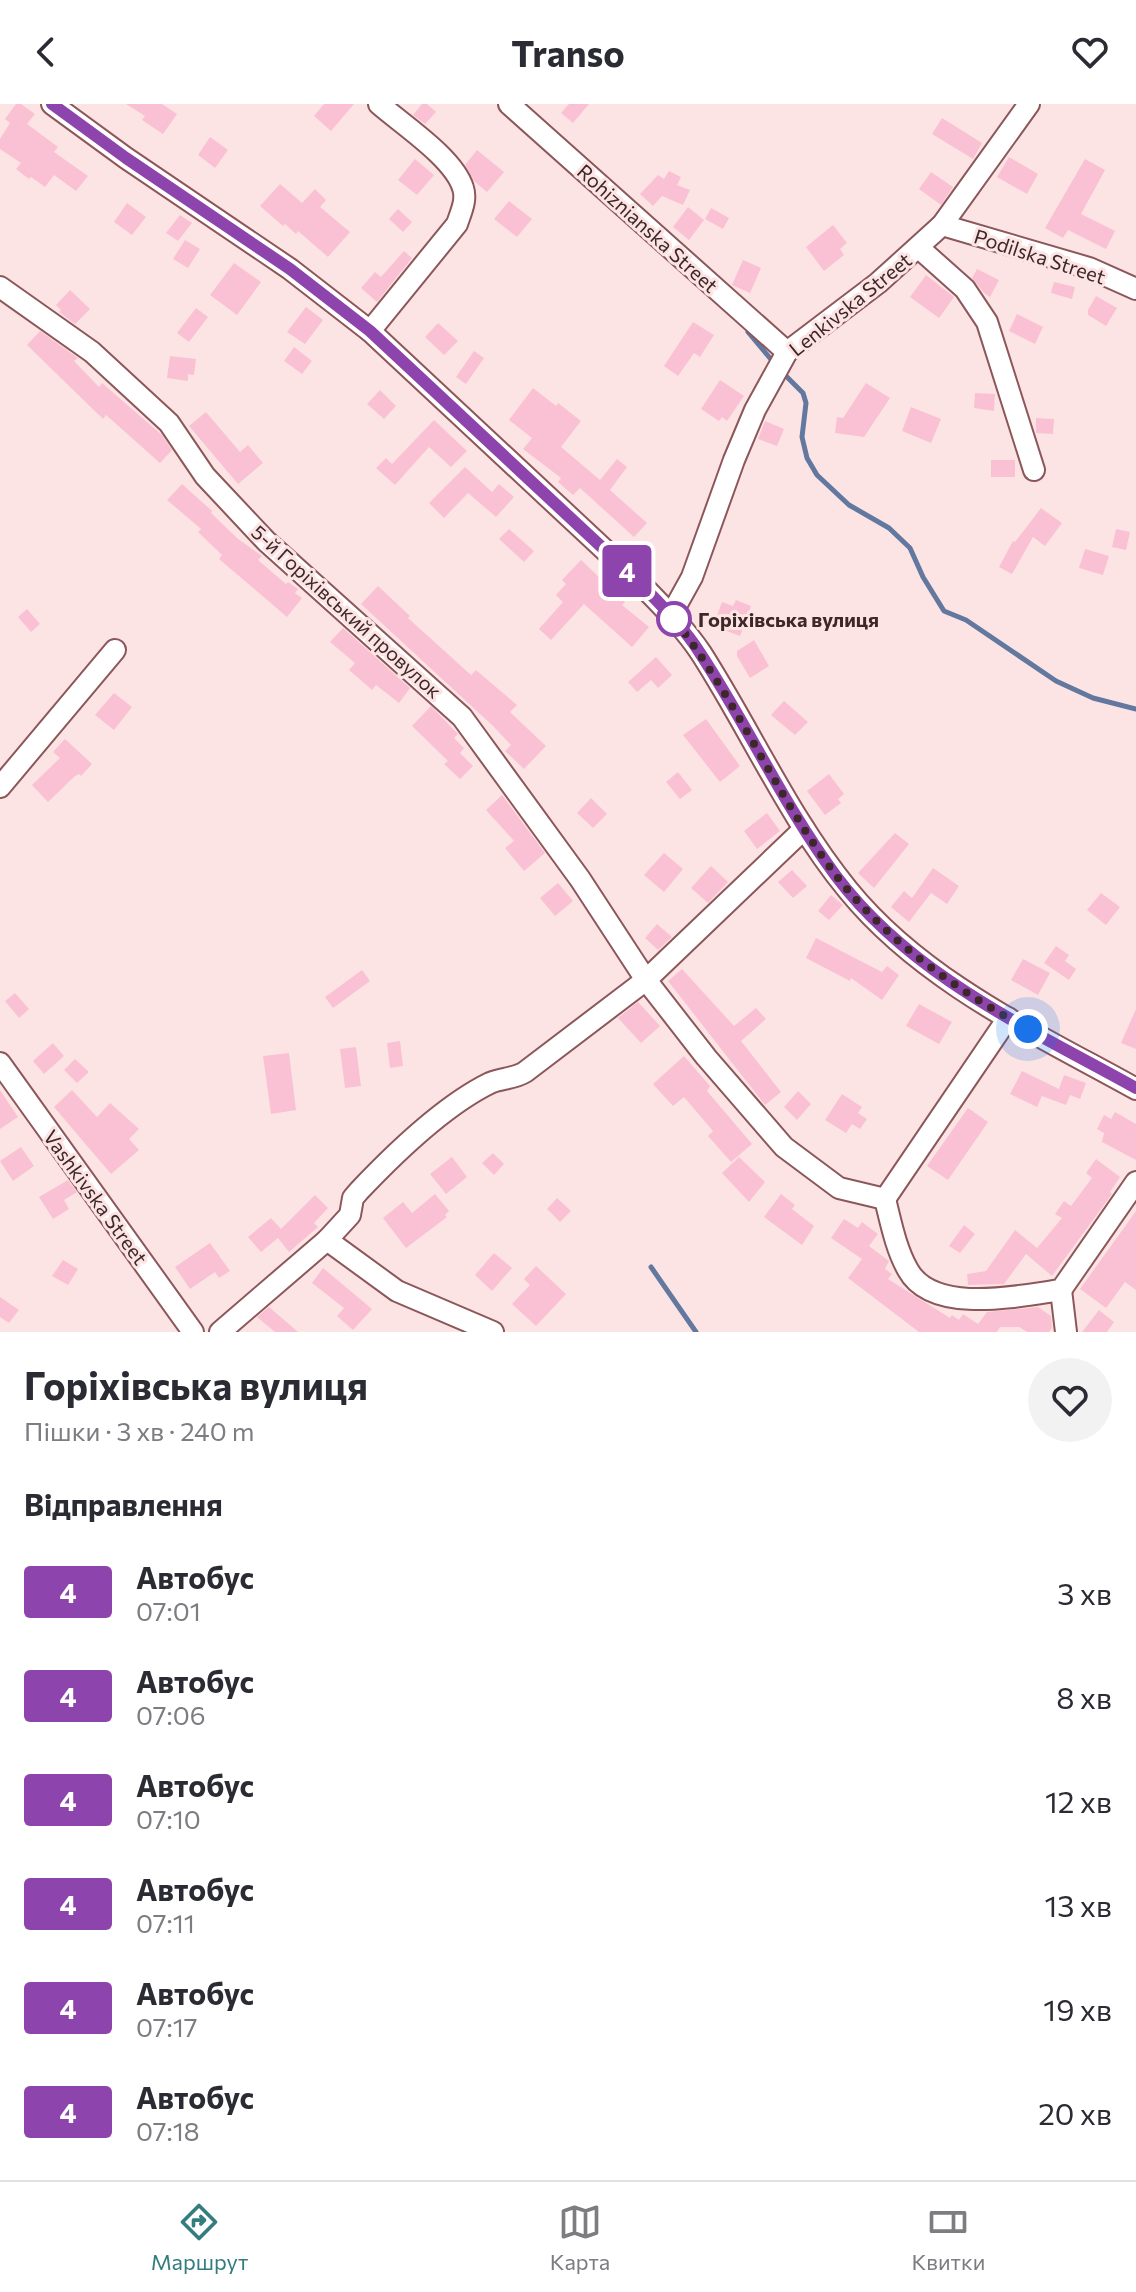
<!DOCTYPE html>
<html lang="uk">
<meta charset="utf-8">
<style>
body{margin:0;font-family:Commissioner,sans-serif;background:#f2f2f3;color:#2b2b33;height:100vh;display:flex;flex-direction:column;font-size:30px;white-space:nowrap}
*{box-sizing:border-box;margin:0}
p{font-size:26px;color:#7c7c81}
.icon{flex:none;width:44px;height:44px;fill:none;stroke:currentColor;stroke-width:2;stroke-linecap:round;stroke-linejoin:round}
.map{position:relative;height:1228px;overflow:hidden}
.details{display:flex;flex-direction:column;background:#fff;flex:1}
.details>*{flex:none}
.badge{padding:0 16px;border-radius:6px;font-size:28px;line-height:52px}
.you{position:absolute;width:40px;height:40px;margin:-20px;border:6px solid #fff;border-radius:50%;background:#1a73e8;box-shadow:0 0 0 12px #1a73e833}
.map>.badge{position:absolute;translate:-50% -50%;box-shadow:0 0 0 4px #fff}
h2{padding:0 24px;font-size:30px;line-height:72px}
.round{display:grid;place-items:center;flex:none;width:84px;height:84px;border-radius:42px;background:#f2f2f3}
.headline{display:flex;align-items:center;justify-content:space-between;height:136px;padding:0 24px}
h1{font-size:38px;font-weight:700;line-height:60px}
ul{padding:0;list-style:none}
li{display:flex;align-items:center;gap:24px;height:104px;padding:0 24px}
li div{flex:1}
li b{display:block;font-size:30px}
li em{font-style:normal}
li .badge{min-width:88px;font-weight:700;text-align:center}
header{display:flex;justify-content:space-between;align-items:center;height:104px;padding:0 24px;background:#fff;font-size:36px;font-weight:700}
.tabs{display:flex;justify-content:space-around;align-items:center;height:112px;border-top:2px solid #e1e1e2;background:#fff;font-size:22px;color:#7c7c81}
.tabs a{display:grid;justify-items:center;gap:4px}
.tabs .current{color:#347d7e}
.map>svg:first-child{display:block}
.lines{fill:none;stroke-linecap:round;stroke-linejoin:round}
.stream{stroke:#63789e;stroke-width:5}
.building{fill:#fac1d5}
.minor-casing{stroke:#8c575a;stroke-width:24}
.minor{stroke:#fff;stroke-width:20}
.line-casing{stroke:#fff;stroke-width:18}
.line{stroke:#8e44ad;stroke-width:12}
.walk{stroke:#3e2728;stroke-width:8;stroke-dasharray:0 14.4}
.stop-dot{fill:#fff;stroke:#8e44ad;stroke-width:4}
.labels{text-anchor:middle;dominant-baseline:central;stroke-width:6;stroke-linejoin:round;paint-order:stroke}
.street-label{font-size:20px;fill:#3e2728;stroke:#fde4e4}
.stop-label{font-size:20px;font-weight:bold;fill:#3e2728;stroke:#fde4e4;text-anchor:start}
</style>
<header><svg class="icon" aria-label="back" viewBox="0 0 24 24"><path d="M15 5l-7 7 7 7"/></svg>Transo<svg class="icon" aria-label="heart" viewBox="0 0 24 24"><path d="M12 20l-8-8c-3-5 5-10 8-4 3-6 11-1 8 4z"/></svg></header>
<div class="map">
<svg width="1136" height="1228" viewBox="0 0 1136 1228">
<rect width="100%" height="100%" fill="#fde4e4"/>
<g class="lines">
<!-- stream -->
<g class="stream">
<polyline points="748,228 775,260"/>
<polyline points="782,268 803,289 806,299 802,333 807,354 817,371 849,401 889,424 910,444 923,473 944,507 966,516 1056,577 1093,594 1136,605"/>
<polyline points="651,1163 696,1228"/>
</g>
</g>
<!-- building -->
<g class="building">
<polygon points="16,0 21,0 35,10 27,20 58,43 54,48 88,72 76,87 54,71 45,83 31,73 29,75 16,65 21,59 0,45 0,35 10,19 5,15"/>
<polygon points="126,0 162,0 177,10 163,30 142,16 145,12"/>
<polygon points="324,0 354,0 331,27 314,12"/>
<polygon points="422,0 427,0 436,8 425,20 413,11"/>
<polygon points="569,0 589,0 573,19 561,9"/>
<polygon points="942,14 982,39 973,55 932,30"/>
<polygon points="210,33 228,46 215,64 198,51"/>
<polygon points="477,46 504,68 487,88 474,77 465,61"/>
<polygon points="1009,53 1038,70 1027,90 997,73"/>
<polygon points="415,55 434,71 417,91 398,76"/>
<polygon points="1085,55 1105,66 1081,110 1115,127 1106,145 1068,126 1063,134 1045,124"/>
<polygon points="669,67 681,73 677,81 690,86 683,101 662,92 653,102 640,90 658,71 664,75"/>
<polygon points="931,68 953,83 941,101 919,85"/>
<polygon points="280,80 302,99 315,85 326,96 320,103 350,128 328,153 298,127 296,130 285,120 283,122 260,102"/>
<polygon points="509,97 532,115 517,133 494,115"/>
<polygon points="127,99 146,113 132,131 114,118"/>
<polygon points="688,103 704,116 689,136 673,123"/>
<polygon points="711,104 729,114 723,125 705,115"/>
<polygon points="398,105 412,118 403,128 389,115"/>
<polygon points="180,111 192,119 178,137 166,129"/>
<polygon points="833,121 847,139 840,145 844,151 824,167 806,143"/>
<polygon points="185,136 200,145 188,164 173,155"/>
<polygon points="404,147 412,154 377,198 361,184 375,168 381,173"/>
<polygon points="743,156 761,164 750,189 732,181"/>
<polygon points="234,159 261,178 237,211 210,191"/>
<polygon points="977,165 999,176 990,193 984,189 972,174"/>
<polygon points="926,171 954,193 939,214 910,193"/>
<polygon points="1054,178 1075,183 1072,195 1051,189"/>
<polygon points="70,186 90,205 75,220 59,208 61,206 56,201"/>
<polygon points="1096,192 1117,204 1106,222 1088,211 1088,206"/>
<polygon points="306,203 323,216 305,240 287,228"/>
<polygon points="196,204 208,213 189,238 177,229"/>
<polygon points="1017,210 1043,223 1035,240 1009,227"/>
<polygon points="693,218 714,231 700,253 694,249 678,272 664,262"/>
<polygon points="438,219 458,237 444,251 425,233"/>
<polygon points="40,227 78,254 74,257 99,283 102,279 162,331 172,346 160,359 106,311 103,315 27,241"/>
<polygon points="294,243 312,257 302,270 284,257"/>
<polygon points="474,247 484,254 466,280 456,273"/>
<polygon points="170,252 196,255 194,271 188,270 188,277 167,274"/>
<polygon points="720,276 744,292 727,317 722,313 719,317 701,305"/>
<polygon points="866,279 890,294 864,333 835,329 837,313 843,314"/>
<polygon points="533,284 556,302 558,299 581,317 561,343 600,376 617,355 627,363 610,386 647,419 634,433 580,384 573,391 558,378 561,374 523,345 532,334 509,316"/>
<polygon points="380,286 396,302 384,315 367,300"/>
<polygon points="975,289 995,290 994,307 974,304"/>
<polygon points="911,303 941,315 931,339 902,327"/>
<polygon points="206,308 240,348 248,341 263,359 238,380 189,322"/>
<polygon points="1036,314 1054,315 1053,330 1036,329"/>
<polygon points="434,316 467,347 451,363 429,343 395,381 376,364 386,354 392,360"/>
<polygon points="765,317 784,325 777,342 758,335"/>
<rect x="991" y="356" width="24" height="17"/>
<polygon points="465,363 492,388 499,380 514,393 496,413 468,389 444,414 429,399"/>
<polygon points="182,380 212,407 211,409 237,434 262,452 258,456 286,480 288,478 298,485 295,489 302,494 287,513 219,455 222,451 198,428 201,425 167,396"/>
<polygon points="1041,404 1062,419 1045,442 1033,433 1012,470 999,463 1013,437 1015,438"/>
<polygon points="509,425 534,447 524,458 499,435"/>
<polygon points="1116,425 1130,428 1126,446 1112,443"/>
<polygon points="1085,445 1109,452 1103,471 1079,464"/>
<polygon points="581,456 625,498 622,501 649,523 632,543 584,500 551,536 539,525 563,498 556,491 566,480 562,476"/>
<polygon points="378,482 410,512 408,514 471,571 476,566 517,601 510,608 546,642 524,665 505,647 511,641 493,622 361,500"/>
<polygon points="736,496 751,502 740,532 713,522 722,498 733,502"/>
<polygon points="27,505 40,520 31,528 18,513"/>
<polygon points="343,524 410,584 399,599 376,581 372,586 349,566 355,559 330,538"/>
<polygon points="754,536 769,562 750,574 737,552 737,547"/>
<polygon points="656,553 672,571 658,584 651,576 637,588 628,578"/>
<polygon points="114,589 132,603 114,626 95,611"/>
<polygon points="784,597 808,618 795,631 771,611"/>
<polygon points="431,602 458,630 454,634 464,644 460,649 473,662 460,675 444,660 448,657 412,622"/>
<polygon points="706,615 740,662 720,678 683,631"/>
<polygon points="65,635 92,660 81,672 79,670 75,672 48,698 32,681 60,654 53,648"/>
<polygon points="678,668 692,686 680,695 666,678"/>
<polygon points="829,670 844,690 838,695 841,699 825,711 807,687"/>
<polygon points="502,691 545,749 524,767 505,744 514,737 486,706"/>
<polygon points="591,694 607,710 593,724 577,709"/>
<polygon points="767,709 780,727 757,745 744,727"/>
<polygon points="895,729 909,740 874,784 858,769"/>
<polygon points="664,749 683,765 664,788 644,771"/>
<polygon points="711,762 728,778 708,799 691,784"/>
<polygon points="933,764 959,782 947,800 931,789 909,818 891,803 904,787 912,794"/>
<polygon points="792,766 807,782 793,794 778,778"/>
<polygon points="558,779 573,797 555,812 540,794"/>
<polygon points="1101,789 1120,803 1106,821 1087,806"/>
<polygon points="831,791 843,801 829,816 818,807"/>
<polygon points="657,820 672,833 658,846 645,834"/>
<polygon points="816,834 882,868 887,862 899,871 882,896 851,874 850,877 806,854"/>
<polygon points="1056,842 1069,851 1065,857 1076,865 1069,876 1044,859"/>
<polygon points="1023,855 1050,869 1038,891 1011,876"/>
<polygon points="682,865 734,922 756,904 766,915 741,937 781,988 765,1001 668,877"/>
<polygon points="362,866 370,877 333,904 325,893"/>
<polygon points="15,889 29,905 19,914 5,897"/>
<polygon points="638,898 660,922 641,939 618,914"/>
<polygon points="919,900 952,918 939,940 906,922"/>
<polygon points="1136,905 1136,945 1121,939"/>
<polygon points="400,937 403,962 390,964 387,939"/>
<polygon points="53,939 64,952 44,970 33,957"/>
<polygon points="356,943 361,982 345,984 340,945"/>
<polygon points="289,949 296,1006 271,1010 263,952"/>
<polygon points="684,952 710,982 707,987 752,1040 731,1058 708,1032 713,1027 684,993 673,1002 653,980"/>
<polygon points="75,955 89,968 77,979 64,966"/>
<polygon points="1022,967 1059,985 1064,971 1086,979 1080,995 1070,991 1066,1001 1042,992 1037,1003 1010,990"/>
<polygon points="0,986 18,1013 0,1025"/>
<polygon points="72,986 97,1013 110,999 139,1025 129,1035 139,1046 111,1070 54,1003"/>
<polygon points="798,987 811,1000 797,1016 784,1003"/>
<polygon points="842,990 862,1003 858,1009 867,1015 860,1025 852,1020 846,1029 825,1016"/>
<polygon points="968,1004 988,1018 948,1076 927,1062"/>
<polygon points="1115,1008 1136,1020 1136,1056 1102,1038 1104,1029 1097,1025 1104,1011 1111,1015"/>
<polygon points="21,1043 34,1062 13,1077 0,1057"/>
<polygon points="493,1049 504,1060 494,1071 482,1059"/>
<polygon points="452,1053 467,1073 446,1090 430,1070"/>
<polygon points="739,1053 765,1078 749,1098 722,1069"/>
<polygon points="1096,1055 1120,1073 1110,1088 1112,1090 1052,1172 1026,1150 1004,1180 968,1181 967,1170 986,1167 1015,1126 1037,1144 1062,1114 1055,1110 1064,1097 1071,1102 1092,1074 1086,1069"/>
<polygon points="68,1076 77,1088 64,1096 69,1105 53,1115 39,1093"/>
<polygon points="435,1090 449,1107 445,1111 447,1113 406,1144 383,1114 403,1098 412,1109"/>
<polygon points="781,1090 795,1101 792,1105 814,1122 802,1141 764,1113"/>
<polygon points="315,1091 328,1104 314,1119 318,1123 289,1148 278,1134 261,1148 248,1133 271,1114 281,1125"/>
<polygon points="557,1094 571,1107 560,1118 547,1105"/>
<polygon points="1136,1107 1136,1186 1125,1178 1106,1204 1080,1185"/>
<polygon points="844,1115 858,1124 862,1118 878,1130 869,1142 889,1157 885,1165 892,1170 888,1175 950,1214 952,1211 959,1216 963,1210 978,1220 987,1208 1038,1203 1051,1212 1052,1224 1049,1228 1027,1228 1019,1223 1000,1223 997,1228 919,1228 848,1174 862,1155 831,1134"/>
<polygon points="964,1121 975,1130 960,1149 949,1142"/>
<polygon points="210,1139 230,1167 219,1174 215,1168 190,1185 175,1163"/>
<polygon points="494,1149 512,1164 492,1187 475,1171"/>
<polygon points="63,1156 78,1165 68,1181 52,1172"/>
<polygon points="536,1162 566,1190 536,1222 512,1200 530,1181 524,1175"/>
<polygon points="323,1164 372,1205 353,1226 337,1212 344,1204 312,1179"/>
<polygon points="0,1193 19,1206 9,1219 0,1213"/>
<polygon points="269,1203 298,1228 275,1228 257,1213"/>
<polygon points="1099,1206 1114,1218 1107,1228 1082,1228"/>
</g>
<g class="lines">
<!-- minor casing -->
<g class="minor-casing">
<g id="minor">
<path d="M52,0l74,54 164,111 80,62 267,249c22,23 46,46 64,73 50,78 88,165 147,237 74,91 187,143 288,199"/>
<polyline points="509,0 787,248"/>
<polyline points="942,121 1089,164 1136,185"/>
<polyline points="919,144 965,185 987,218 1034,366"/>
<polyline points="0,183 92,248 169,319 205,372 266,437 462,613 580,775 646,876 706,953 784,1043 839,1084 885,1095 1008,914"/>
<path d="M370,227l87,-107c4,-12 10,-24 6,-36 -9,-30 -60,-63 -84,-84"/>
<polyline points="671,511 692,473 734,356 755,306 787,248 878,179 942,121 1029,0"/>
<polyline points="0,683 115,546"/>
<polyline points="0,959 193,1228"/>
<path d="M885,1095c6,24 11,50 23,71 25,45 111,26 153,20l75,-108"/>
<polyline points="327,1136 397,1187 493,1228"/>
<polyline points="1061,1186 1066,1228"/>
<path d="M220,1228l107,-92 23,-25 3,-17 6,-7c35,-37 84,-85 131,-108 11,-5 24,-4 35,-11l121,-92 158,-151"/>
</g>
</g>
<!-- minor -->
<use href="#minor" class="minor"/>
</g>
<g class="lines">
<!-- line casing -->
<g class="line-casing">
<path id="line" d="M52,0l74,54 164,111 80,62 267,249c22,23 46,46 63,73 48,73 84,153 136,223 75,100 194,153 300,212"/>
</g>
<!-- line -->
<use href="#line" class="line"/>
<!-- walk -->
<path class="walk" d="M674,515l-3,-4c65,82 104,180 167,263 50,64 120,113 190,151"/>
</g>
<!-- markers -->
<circle class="stop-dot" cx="674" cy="515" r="16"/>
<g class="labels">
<!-- street labels -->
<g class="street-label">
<text transform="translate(648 124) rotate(42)">Rohiznianska Street</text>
<text transform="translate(1040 152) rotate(18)">Podilska Street</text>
<text transform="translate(850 200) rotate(-39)">Lenkivska Street</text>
<text transform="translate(347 507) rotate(42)">5-й Горіхівський провулок</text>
<text transform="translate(96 1093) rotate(54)">Vashkivska Street</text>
</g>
<!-- stop labels -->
<g class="stop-label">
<text x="698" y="515">Горіхівська вулиця</text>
</g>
</g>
</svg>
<div class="you" style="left:1028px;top:925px"></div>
<b class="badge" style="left:627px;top:467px;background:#8e44ad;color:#fff">4</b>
</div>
<section class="details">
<div class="headline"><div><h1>Горіхівська вулиця</h1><p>Пішки · 3 хв · 240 m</p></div><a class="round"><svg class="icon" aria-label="heart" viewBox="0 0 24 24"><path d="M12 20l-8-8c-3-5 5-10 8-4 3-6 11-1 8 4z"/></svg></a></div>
<h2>Відправлення</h2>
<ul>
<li><span class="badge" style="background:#8e44ad;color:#fff">4</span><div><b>Автобус</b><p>07:01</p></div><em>3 хв</em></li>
<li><span class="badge" style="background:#8e44ad;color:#fff">4</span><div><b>Автобус</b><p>07:06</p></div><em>8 хв</em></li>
<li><span class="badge" style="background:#8e44ad;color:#fff">4</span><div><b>Автобус</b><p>07:10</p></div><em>12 хв</em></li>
<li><span class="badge" style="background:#8e44ad;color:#fff">4</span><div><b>Автобус</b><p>07:11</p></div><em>13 хв</em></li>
<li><span class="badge" style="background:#8e44ad;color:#fff">4</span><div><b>Автобус</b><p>07:17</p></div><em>19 хв</em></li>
<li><span class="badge" style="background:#8e44ad;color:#fff">4</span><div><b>Автобус</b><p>07:18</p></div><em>20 хв</em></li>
</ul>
</section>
<nav class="tabs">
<a class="current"><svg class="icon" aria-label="directions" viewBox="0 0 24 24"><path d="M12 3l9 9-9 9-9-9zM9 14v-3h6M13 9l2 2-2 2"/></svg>Маршрут</a>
<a><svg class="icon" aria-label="map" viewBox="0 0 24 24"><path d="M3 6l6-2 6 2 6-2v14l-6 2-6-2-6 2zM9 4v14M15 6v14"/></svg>Карта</a>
<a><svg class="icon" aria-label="tickets" viewBox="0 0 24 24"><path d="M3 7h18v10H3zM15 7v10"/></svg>Квитки</a>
</nav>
